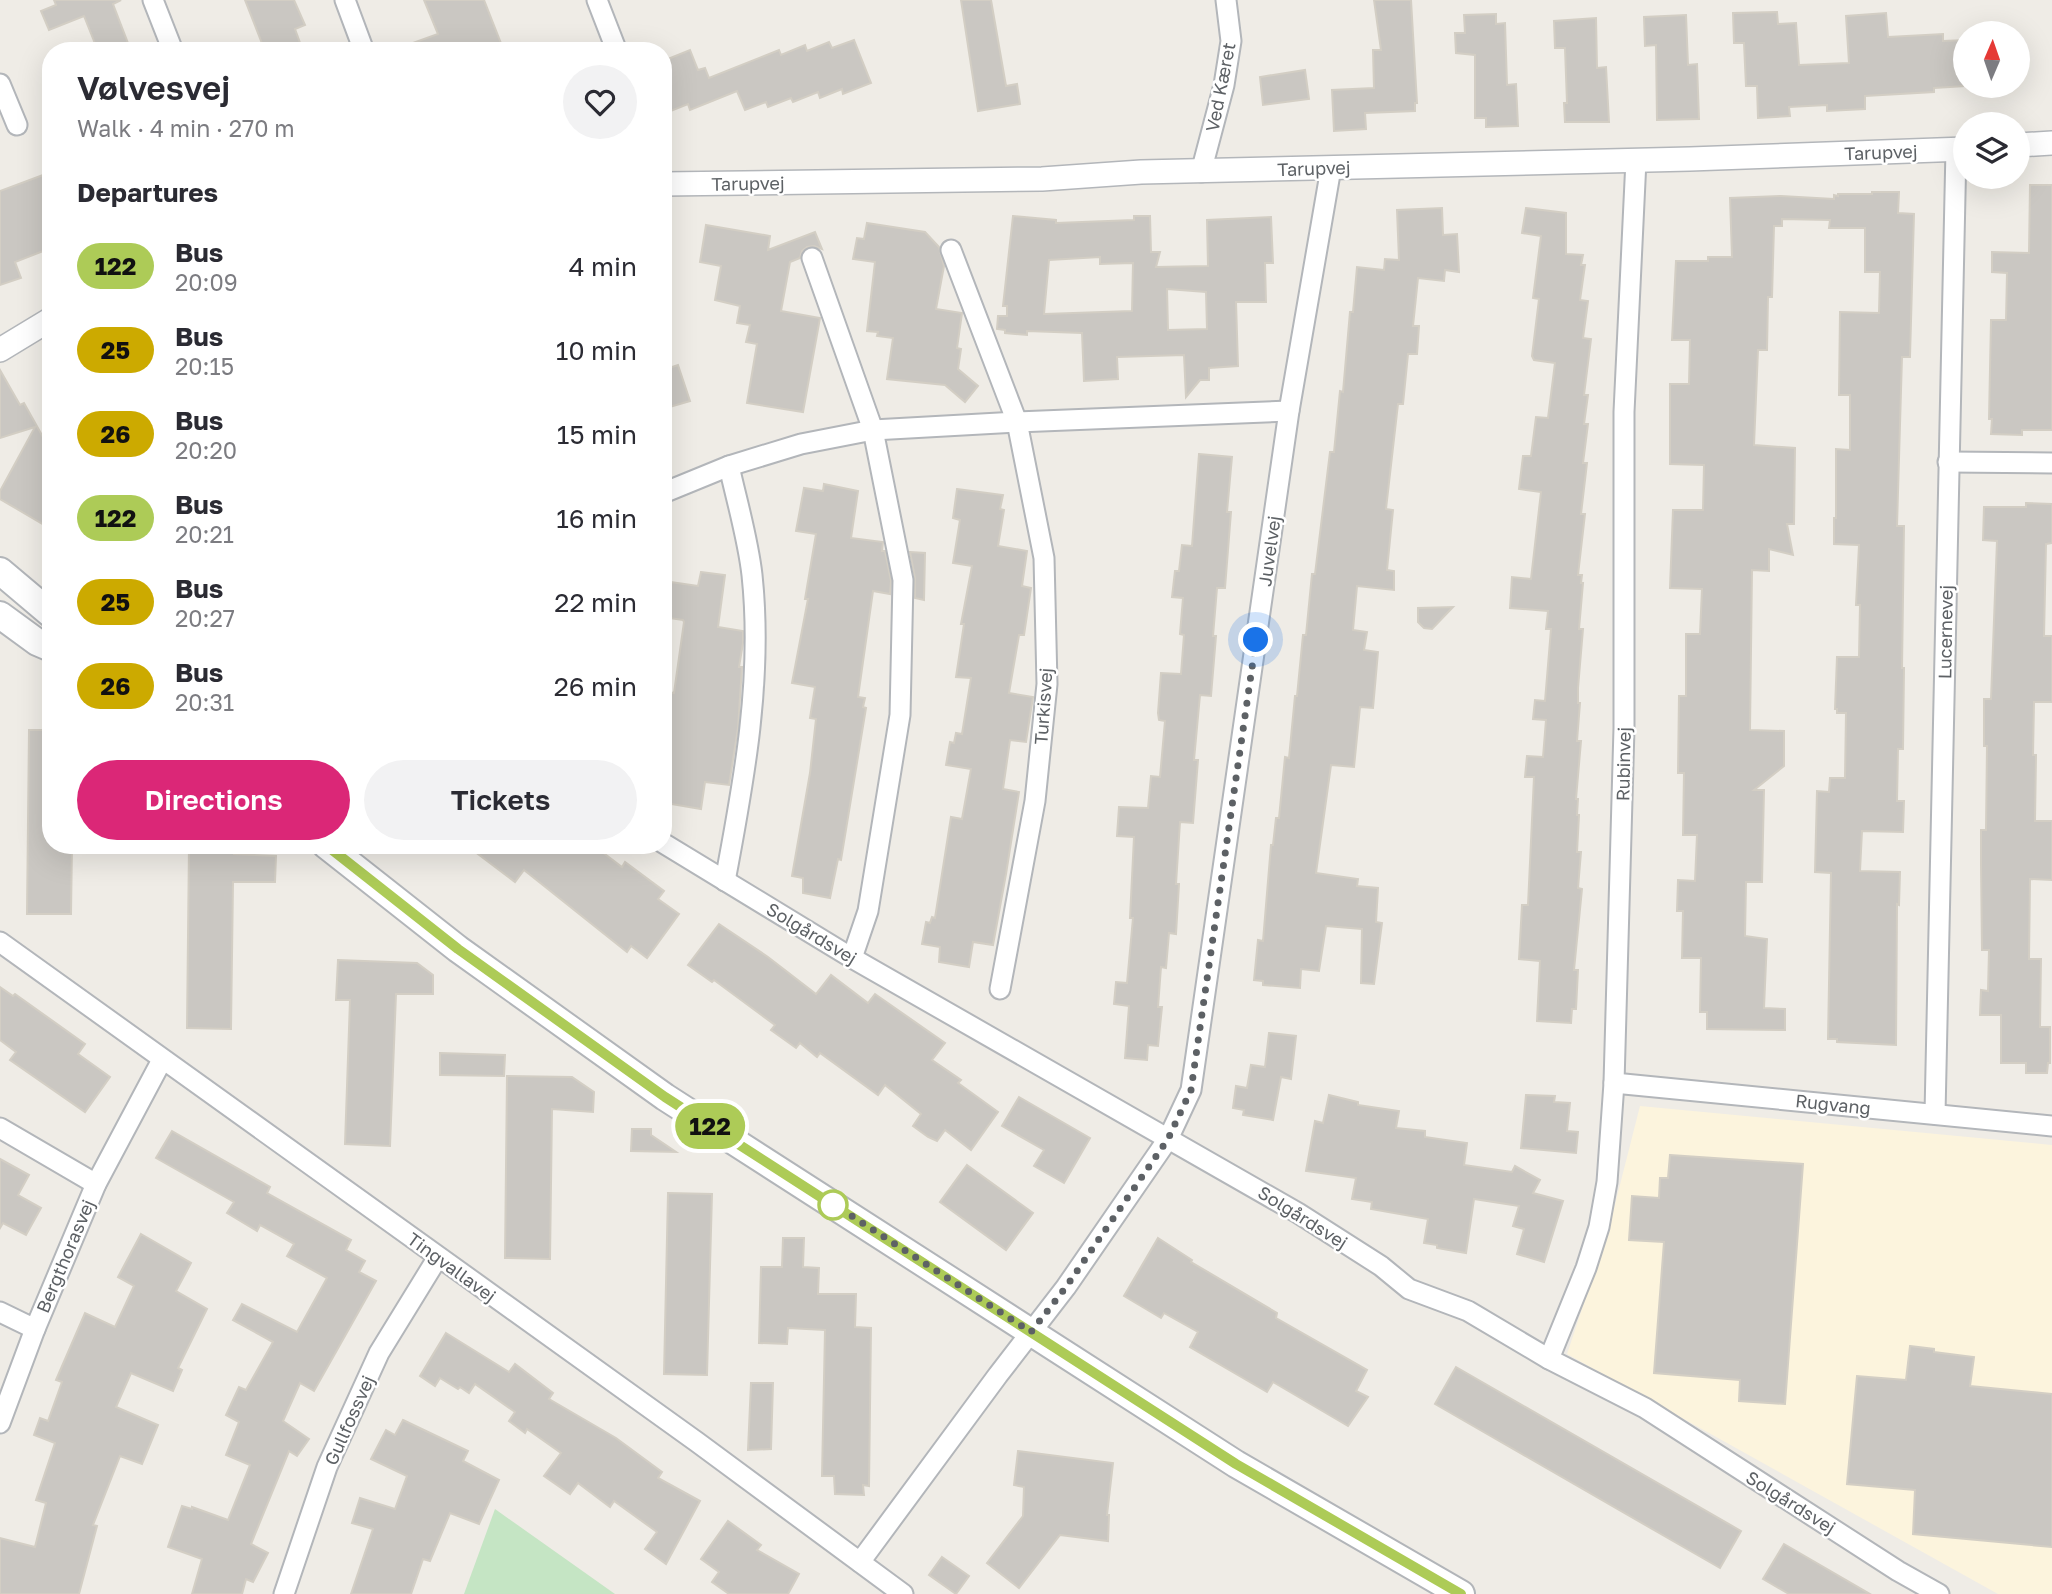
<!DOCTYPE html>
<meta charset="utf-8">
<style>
body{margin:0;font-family:"Golos Text",sans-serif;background:#f2f2f3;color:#2b2b33;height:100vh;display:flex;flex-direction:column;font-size:26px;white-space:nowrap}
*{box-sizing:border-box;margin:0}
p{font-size:23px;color:#7c7c81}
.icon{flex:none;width:38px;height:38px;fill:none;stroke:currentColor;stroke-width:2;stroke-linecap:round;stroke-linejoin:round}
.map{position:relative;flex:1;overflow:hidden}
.panel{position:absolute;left:42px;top:42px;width:630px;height:812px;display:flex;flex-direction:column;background:#fff;border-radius:28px;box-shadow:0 7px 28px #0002}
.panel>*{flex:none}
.badge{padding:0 14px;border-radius:23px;font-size:24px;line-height:46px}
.needle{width:46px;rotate:2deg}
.tools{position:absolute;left:1953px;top:21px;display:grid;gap:14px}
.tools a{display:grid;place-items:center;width:77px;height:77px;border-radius:50%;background:#fff;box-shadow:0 7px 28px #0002;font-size:35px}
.you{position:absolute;width:35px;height:35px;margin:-18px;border:5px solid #fff;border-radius:50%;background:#1a73e8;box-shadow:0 0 0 10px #1a73e833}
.map>.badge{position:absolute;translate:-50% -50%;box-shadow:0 0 0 4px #fff}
h2{padding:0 35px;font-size:26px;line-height:63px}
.round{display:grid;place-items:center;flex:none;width:74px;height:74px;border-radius:37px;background:#f2f2f3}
.overview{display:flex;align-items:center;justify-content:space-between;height:119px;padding:0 35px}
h1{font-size:33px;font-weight:600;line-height:52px}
.action{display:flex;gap:14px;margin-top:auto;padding:14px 35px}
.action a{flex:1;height:80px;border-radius:42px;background:#db2777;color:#fff;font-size:28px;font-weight:600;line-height:80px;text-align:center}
.action a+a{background:#f2f2f3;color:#2b2b33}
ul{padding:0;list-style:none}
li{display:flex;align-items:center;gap:21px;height:84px;padding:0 35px}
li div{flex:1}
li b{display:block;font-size:26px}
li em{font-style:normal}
li .badge{min-width:77px;font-weight:700;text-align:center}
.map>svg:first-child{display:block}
.commercial{fill:#fcf4dd}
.green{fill:#c5e5c4}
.building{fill:#cac7c2;stroke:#d3cec4;stroke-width:2;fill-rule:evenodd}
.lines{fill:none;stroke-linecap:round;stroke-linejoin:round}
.minor-casing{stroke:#b3b6ba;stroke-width:23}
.tertiary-casing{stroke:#b3b6ba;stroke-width:26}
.secondary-casing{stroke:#b2b5b9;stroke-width:30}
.minor{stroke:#fff;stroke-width:19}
.tertiary{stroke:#fff;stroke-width:23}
.secondary{stroke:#fff;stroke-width:26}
.line-casing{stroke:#fff;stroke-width:16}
.line{stroke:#adcb57;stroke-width:10}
.walk{stroke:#5d6165;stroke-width:7;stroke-dasharray:0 12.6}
.stop-dot{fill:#fff;stroke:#adcb57;stroke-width:3.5}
.labels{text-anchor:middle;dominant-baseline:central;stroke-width:5;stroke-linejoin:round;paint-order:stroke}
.street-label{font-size:18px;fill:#5d6165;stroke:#fff}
</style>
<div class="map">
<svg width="2052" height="1594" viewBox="0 0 2052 1594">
<rect width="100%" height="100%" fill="#efece6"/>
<!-- commercial -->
<polygon class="commercial" points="1640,1106 2052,1145 2052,1594 1998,1594 1567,1354 1609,1228"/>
<!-- green -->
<polygon class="green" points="495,1509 615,1594 464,1594"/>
<!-- building -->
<g class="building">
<polygon points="54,0 121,0 113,4 131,51 98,51 84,16 49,30 41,11 56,5"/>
<polygon points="245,0 294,0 305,25 295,29 303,51 265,51"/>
<polygon points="424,0 484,0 504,51 399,51 399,48 438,34"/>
<polygon points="961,0 991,0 1006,86 1017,84 1020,104 978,111"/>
<polygon points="1374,0 1411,0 1417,103 1415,103 1415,111 1365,113 1366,129 1334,131 1332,90 1374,88 1373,50 1381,50"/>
<polygon points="1777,12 1778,24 1796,23 1799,65 1849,63 1846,16 1886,13 1888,37 1943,34 1943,41 1965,40 1965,86 1934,88 1934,92 1865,96 1865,109 1827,111 1827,105 1789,107 1790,116 1758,118 1757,86 1746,86 1744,43 1734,43 1733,13"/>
<polygon points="1496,14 1496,24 1505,23 1507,85 1516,84 1518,126 1486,127 1486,118 1475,118 1475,55 1456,53 1455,33 1465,33 1464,15"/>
<polygon points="1686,15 1688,65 1697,64 1699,119 1657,120 1656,45 1645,46 1644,17"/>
<polygon points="1596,18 1597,68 1606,67 1609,122 1565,122 1564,103 1567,103 1565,48 1555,48 1554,21"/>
<polygon points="854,40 871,83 843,94 842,89 820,98 818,92 793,102 791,98 768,107 766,102 745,110 737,91 690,110 688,104 663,114 663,61 690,50 698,70 705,68 709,78 779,50 781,55 805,45 807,51 829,42 832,48"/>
<polygon points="1305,70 1309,99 1263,105 1260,77"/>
<polygon points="51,172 51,248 15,262 21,278 0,285 0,191"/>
<polygon points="2030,185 2052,185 2052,430 2022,430 2022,435 1991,434 1992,419 1989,419 1991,320 2006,320 2007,273 1992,272 1992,252 2029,253"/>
<polygon points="1872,192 1899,192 1898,213 1914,214 1910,357 1902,357 1897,526 1904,526 1902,668 1904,668 1903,749 1898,749 1897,801 1904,801 1903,832 1862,831 1860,871 1900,872 1899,905 1897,904 1896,1045 1837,1042 1837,1039 1828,1039 1831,873 1815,872 1817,791 1829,792 1830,778 1845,778 1846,713 1837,713 1837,709 1835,709 1837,657 1859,657 1860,605 1856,605 1859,545 1834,544 1834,518 1836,518 1836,449 1850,450 1850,395 1839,395 1840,312 1879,313 1880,272 1865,272 1865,228 1829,228 1830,220 1782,219 1782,226 1774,226 1772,297 1768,297 1767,350 1758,350 1754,445 1795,448 1794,524 1787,524 1793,555 1769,549 1769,571 1752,570 1750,730 1784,731 1784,766 1754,790 1764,790 1762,882 1746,882 1745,936 1767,939 1764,1008 1785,1009 1785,1030 1707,1029 1707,1012 1700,1012 1701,958 1682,958 1683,911 1677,911 1678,880 1695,881 1697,835 1683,835 1684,773 1678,773 1679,696 1686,696 1686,634 1700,634 1702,589 1670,588 1673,510 1703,510 1704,465 1670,464 1670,384 1689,384 1690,340 1672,340 1676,261 1708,261 1708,257 1732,257 1730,198 1781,196 1834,199 1834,195 1838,196 1838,194 1872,194"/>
<polygon points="1442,208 1443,235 1457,234 1459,272 1445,270 1444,281 1418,278 1413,326 1419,326 1417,354 1408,354 1403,404 1398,404 1386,509 1393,510 1387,570 1394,571 1394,590 1357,586 1353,630 1367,632 1364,650 1378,652 1373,708 1360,707 1354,767 1331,765 1316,873 1358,879 1357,886 1378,888 1376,922 1382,923 1374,984 1361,983 1362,929 1326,926 1319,971 1301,969 1300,988 1263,985 1263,981 1254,980 1258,940 1263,941 1271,845 1273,845 1276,818 1279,818 1285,757 1289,758 1295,696 1297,696 1303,635 1306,635 1312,574 1315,574 1330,452 1334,452 1340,391 1343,392 1350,312 1353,312 1357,267 1384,270 1385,259 1399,260 1397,210"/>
<polygon points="1526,208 1566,213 1566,254 1583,255 1581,265 1585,265 1580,300 1588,301 1583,338 1591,339 1584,395 1588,395 1584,424 1588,424 1583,463 1587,463 1581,514 1585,514 1578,575 1582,575 1581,583 1583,583 1579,629 1583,629 1578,688 1578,703 1580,703 1577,741 1581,741 1576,799 1578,799 1577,815 1579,815 1577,852 1581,852 1578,888 1582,889 1574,970 1578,970 1576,1009 1572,1009 1571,1023 1537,1021 1540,961 1519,959 1522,905 1528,905 1534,777 1525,777 1527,756 1543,757 1546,720 1533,719 1535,700 1545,701 1551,629 1546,629 1548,611 1510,608 1512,577 1531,579 1541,492 1519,489 1523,456 1531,456 1536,417 1548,418 1555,363 1534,360 1532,356 1539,299 1533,298 1541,236 1522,233"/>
<path d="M1013,216l43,4v3l78,-3v-4h16l1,36h9l-4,15 52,-1 -1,-46 64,-3 2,46h-8l1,39h-30l2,64 -29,2v12h-9l-14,17 -2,-42 -67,2 1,22 -34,2 -2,-48 -55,-2v4l-22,-2v-3l-8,-1 1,-13h9v-10h-4zM1100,257v7l33,-1 -1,48 -88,3 5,-54zM1167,289l39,3 1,37 -39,1z"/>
<polygon points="867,223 925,232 939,247 944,266 936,309 962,313 957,348 961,349 958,369 978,386 965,402 945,385 887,379 893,338 877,336 878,332 867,331 875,262 853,259 857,238 864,239"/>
<polygon points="706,225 770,236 768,250 815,232 822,249 814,246 807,247 802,251 800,258 790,262 781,311 820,318 803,412 747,403 757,344 746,342 750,325 737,323 740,306 715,300 721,266 700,262"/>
<polygon points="678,365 690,401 663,409 663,370"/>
<polygon points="0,370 20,405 24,403 43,437 51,441 51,529 0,499 0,491 35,427 0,438"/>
<polygon points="1199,454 1232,457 1227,512 1231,512 1225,588 1217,588 1213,636 1216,636 1211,696 1200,695 1194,760 1198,760 1193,823 1180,822 1176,884 1179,884 1176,934 1169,933 1166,968 1161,967 1158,1007 1162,1007 1158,1046 1148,1045 1147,1060 1125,1058 1129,1006 1114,1004 1116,982 1127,983 1133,918 1130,918 1134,837 1117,836 1119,807 1148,808 1151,776 1160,777 1165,721 1159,720 1158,713 1161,673 1181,674 1184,635 1180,634 1183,598 1172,597 1175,571 1179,571 1182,545 1192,546"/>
<polygon points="824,484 858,491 851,538 883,542 882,551 885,551 891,581 890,594 873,591 858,697 865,698 863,707 866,708 841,860 838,859 830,898 803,893 803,878 792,876 810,773 816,719 810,718 815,687 792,683 808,599 805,599 816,534 796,531 804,488 823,491"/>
<polygon points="957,489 1003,495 1000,509 1004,510 998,546 1027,551 1022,586 1031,588 1024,635 1019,635 1009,693 1033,697 1026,742 1010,740 1003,789 1019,792 1006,874 993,945 973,942 969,967 939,962 940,947 922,944 926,922 930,923 932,917 935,918 951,817 962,819 971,769 946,765 950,742 954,743 956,733 962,734 971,678 956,677 964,624 961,624 972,566 953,563 960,520 953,518"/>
<polygon points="2026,503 2052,504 2052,543 2046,544 2044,636 2052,636 2052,702 2034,702 2033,755 2036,755 2035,821 2052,821 2052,880 2030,879 2029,959 2041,959 2040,1027 2050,1027 2050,1063 2048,1063 2047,1073 2026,1073 2026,1063 2001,1063 2001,1015 1980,1015 1981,990 1988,991 1989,950 1982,950 1981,864 1981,830 1986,830 1987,746 1984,746 1984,699 1991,699 1997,541 1983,540 1984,507 2026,507"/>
<polygon points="910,552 925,553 924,600 915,598 915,578"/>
<polygon points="701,572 725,575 718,627 743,631 743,643 739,667 742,667 738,728 729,785 705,782 701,809 671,804 671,798 663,797 665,716 669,692 674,693 684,622 683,620 669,618 671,606 666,606 670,582 698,586"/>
<polygon points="1453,607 1432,629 1424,628 1418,622 1418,608"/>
<polygon points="29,730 51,730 51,845 72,845 71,914 27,914"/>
<polygon points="189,845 234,845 234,854 276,856 275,882 233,882 231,1029 187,1028"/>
<polygon points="466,845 593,845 622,867 625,862 664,891 658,899 679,914 647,958 631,946 627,952 524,870 515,882"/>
<polygon points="719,924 768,957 816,994 831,975 868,1003 875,994 945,1043 932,1060 961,1080 958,1083 998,1112 971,1150 945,1130 937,1141 928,1137 913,1126 921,1114 885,1085 878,1095 820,1053 817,1057 800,1043 796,1048 771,1030 775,1025 714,980 712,982 688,965"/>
<polygon points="338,960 417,963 433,975 433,994 396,994 390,1146 345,1144 350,1000 336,1000"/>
<polygon points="0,987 13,996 15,994 85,1044 78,1054 110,1077 85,1112 10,1060 16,1052 0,1040"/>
<polygon points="1269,1033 1296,1036 1291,1079 1281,1077 1273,1120 1243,1115 1244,1110 1233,1108 1236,1086 1247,1088 1251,1065 1265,1067"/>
<polygon points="440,1053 505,1055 504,1076 440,1075"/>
<polygon points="507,1076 572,1077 594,1092 593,1112 552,1109 550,1259 505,1258"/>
<polygon points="1329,1095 1358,1102 1358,1105 1399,1111 1396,1128 1425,1131 1425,1137 1467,1143 1464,1165 1512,1172 1515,1166 1540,1180 1533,1193 1563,1201 1544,1262 1517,1254 1524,1229 1513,1226 1519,1206 1474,1199 1466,1253 1437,1248 1437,1245 1424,1243 1428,1219 1371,1209 1372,1202 1352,1199 1356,1178 1306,1171 1315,1121 1323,1123"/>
<polygon points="1526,1095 1555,1096 1554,1102 1570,1103 1567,1131 1578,1132 1576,1153 1521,1148"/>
<polygon points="1019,1097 1090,1138 1064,1183 1034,1166 1044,1150 1002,1126"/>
<polygon points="632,1129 651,1129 651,1135 676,1152 631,1151"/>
<polygon points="172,1131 270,1187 267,1193 351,1240 346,1250 365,1261 359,1272 376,1281 314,1391 300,1383 283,1421 309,1439 297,1456 289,1451 251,1544 268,1553 253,1582 246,1579 242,1594 192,1594 202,1559 168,1547 182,1506 192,1509 192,1507 228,1520 250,1465 226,1455 239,1422 226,1415 239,1387 246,1390 273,1342 233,1320 242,1304 297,1332 327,1278 287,1256 294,1244 260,1225 257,1231 227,1213 234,1202 156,1158"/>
<polygon points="1670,1155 1803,1164 1785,1404 1739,1401 1740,1380 1654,1373 1664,1242 1629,1240 1632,1196 1659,1198 1660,1178 1668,1178"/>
<polygon points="0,1159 29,1175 18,1195 41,1208 26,1235 3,1223 0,1228"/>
<polygon points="967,1165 1033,1213 1006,1250 940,1202"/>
<polygon points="668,1193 712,1194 707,1375 664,1374"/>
<polygon points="141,1234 191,1263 176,1291 207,1309 178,1368 182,1370 173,1391 131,1373 116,1407 158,1425 142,1464 120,1456 93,1525 97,1526 79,1594 0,1594 0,1538 35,1547 46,1503 36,1500 55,1443 34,1435 40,1418 48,1421 62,1382 56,1380 85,1313 115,1327 134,1286 118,1277"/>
<polygon points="783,1238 804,1238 803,1267 819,1268 818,1294 856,1294 855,1327 871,1328 869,1486 863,1485 864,1495 835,1494 834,1476 822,1476 825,1330 788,1328 787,1344 759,1343 761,1267 782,1267"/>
<polygon points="1158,1238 1192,1260 1191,1262 1277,1313 1276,1318 1367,1370 1356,1391 1368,1397 1348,1426 1273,1382 1267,1392 1190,1347 1198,1332 1164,1313 1161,1318 1124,1296"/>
<polygon points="446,1333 509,1372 515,1364 553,1393 549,1399 616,1438 662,1472 658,1478 700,1501 666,1564 645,1549 657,1532 614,1501 610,1507 578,1483 570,1494 544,1476 561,1453 527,1429 525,1433 509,1421 515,1412 475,1384 469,1393 460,1387 458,1389 440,1378 435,1386 420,1376"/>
<polygon points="1910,1346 1934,1349 1934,1352 1974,1357 1970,1386 2052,1394 2052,1547 1913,1534 1915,1490 1847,1484 1857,1376 1906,1380"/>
<polygon points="1456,1367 1741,1531 1720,1568 1435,1404"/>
<polygon points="751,1383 773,1383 771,1449 748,1450"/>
<polygon points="403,1420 468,1451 463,1461 499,1480 479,1524 450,1513 430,1561 423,1559 411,1594 351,1594 373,1529 352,1523 360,1498 395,1509 407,1476 371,1459 386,1430 395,1435"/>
<polygon points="1018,1451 1113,1463 1107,1515 1109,1515 1108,1541 1060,1535 1019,1588 987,1563 1023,1516 1024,1487 1014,1485"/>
<polygon points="728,1521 761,1545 757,1550 799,1574 788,1594 729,1594 712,1582 719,1572 701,1559"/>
<polygon points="1784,1544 1870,1594 1789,1594 1763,1579"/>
<polygon points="942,1557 969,1576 956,1594 929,1575"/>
</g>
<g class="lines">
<!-- minor casing -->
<g class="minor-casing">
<g id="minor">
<polyline points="153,0 173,51"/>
<polyline points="345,0 364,51"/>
<polyline points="597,0 616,49"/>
<polyline points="0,84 17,125"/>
<polyline points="1201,172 1224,85 1231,41 1226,0"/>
<polyline points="951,250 1017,422 1044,558 1047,684 1035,801 1000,989"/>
<polyline points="812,258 873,430 903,580 900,715 868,911 852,958"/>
<polyline points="1948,462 2052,463"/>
<polyline points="663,493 729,466 801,444 873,430 1017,422 1289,411"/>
<polyline points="663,843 852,958 1298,1213 1381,1266 1409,1289 1468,1311 1549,1359 1645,1408 1898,1571 1939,1594"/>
<path d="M725,881c19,-100 38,-203 27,-306 -4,-36 -15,-73 -23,-109"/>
<polyline points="0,942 697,1442 903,1594"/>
<polyline points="1614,1083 2052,1126"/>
<polyline points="1935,1114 1956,149"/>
<polyline points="0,1128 96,1184"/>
<polyline points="0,1312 35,1329"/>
<polyline points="1549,1359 1586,1268 1599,1227 1607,1182 1614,1083 1624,728 1624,412 1636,160"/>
<polyline points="0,1423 35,1329 96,1184 162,1060"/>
<polyline points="860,1562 998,1375 1066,1287 1168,1139 1191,1090 1289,411 1331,168"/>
<polyline points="284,1594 327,1467 379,1353 438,1257"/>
</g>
</g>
<!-- tertiary casing -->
<g class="tertiary-casing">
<g id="tertiary">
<polyline points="2018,145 2052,143"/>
<polyline points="663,184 1042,179 1141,172 1690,159 1965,149"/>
<polyline points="0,350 51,319"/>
</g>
</g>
<!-- secondary casing -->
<g class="secondary-casing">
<g id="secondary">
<polyline points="0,571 51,614"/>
<polyline points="0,615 37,642 51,648"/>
<polyline points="326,845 458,949 665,1097 1236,1464 1461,1594"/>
</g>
</g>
<!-- minor -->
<use href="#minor" class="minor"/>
<!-- tertiary -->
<use href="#tertiary" class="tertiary"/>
<!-- secondary -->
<use href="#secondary" class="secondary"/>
</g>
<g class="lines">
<!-- line casing -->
<g class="line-casing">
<polyline id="line" points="326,845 458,949 665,1097 1236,1464 1461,1594"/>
</g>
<!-- line -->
<use href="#line" class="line"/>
<!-- walk -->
<polyline class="walk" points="833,1205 827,1200 1031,1332 1066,1287 1168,1139 1191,1090 1256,640"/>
</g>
<!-- markers -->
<circle class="stop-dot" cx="833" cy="1205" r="14"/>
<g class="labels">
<!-- street labels -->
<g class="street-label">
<text transform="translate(1220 87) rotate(-79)">Ved Kæret</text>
<text transform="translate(1881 152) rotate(-2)">Tarupvej</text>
<text transform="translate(1314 168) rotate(-2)">Tarupvej</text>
<text transform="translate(748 183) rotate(-1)">Tarupvej</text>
<text transform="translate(1269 551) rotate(-82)">Juvelvej</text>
<text transform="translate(1945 632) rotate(-89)">Lucernevej</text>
<text transform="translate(1043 706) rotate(-86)">Turkisvej</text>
<text transform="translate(1623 764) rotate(-89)">Rubinvej</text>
<text transform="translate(812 933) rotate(31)">Solgårdsvej</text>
<text transform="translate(1833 1104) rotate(6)">Rugvang</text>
<text transform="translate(1303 1217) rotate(32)">Solgårdsvej</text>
<text transform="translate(65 1256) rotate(-67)">Bergthorasvej</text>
<text transform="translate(452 1267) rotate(36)">Tingvallavej</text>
<text transform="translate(349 1420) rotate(-66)">Gullfossvej</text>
<text transform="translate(1791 1502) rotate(32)">Solgårdsvej</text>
</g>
</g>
</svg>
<div class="tools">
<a><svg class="needle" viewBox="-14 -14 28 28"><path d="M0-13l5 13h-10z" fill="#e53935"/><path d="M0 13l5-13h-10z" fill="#7c7c81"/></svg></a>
<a><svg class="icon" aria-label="layers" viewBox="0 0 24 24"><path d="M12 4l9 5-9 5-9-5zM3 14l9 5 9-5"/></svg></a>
</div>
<div class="you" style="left:1256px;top:640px"></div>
<b class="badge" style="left:710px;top:1126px;background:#adcb57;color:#111">122</b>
<section class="panel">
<div class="overview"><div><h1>Vølvesvej</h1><p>Walk · 4 min · 270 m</p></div><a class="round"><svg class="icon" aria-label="heart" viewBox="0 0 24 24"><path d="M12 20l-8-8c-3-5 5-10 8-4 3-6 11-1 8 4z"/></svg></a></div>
<h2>Departures</h2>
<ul>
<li><span class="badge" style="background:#adcb57;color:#111">122</span><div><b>Bus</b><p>20:09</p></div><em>4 min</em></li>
<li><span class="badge" style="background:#ca0;color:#111">25</span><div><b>Bus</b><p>20:15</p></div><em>10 min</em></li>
<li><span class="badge" style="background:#ca0;color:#111">26</span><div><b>Bus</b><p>20:20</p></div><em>15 min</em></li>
<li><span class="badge" style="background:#adcb57;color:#111">122</span><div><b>Bus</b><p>20:21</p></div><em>16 min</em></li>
<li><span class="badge" style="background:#ca0;color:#111">25</span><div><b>Bus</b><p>20:27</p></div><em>22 min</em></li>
<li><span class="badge" style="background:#ca0;color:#111">26</span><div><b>Bus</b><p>20:31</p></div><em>26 min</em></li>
</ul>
<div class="action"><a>Directions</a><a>Tickets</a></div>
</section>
</div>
